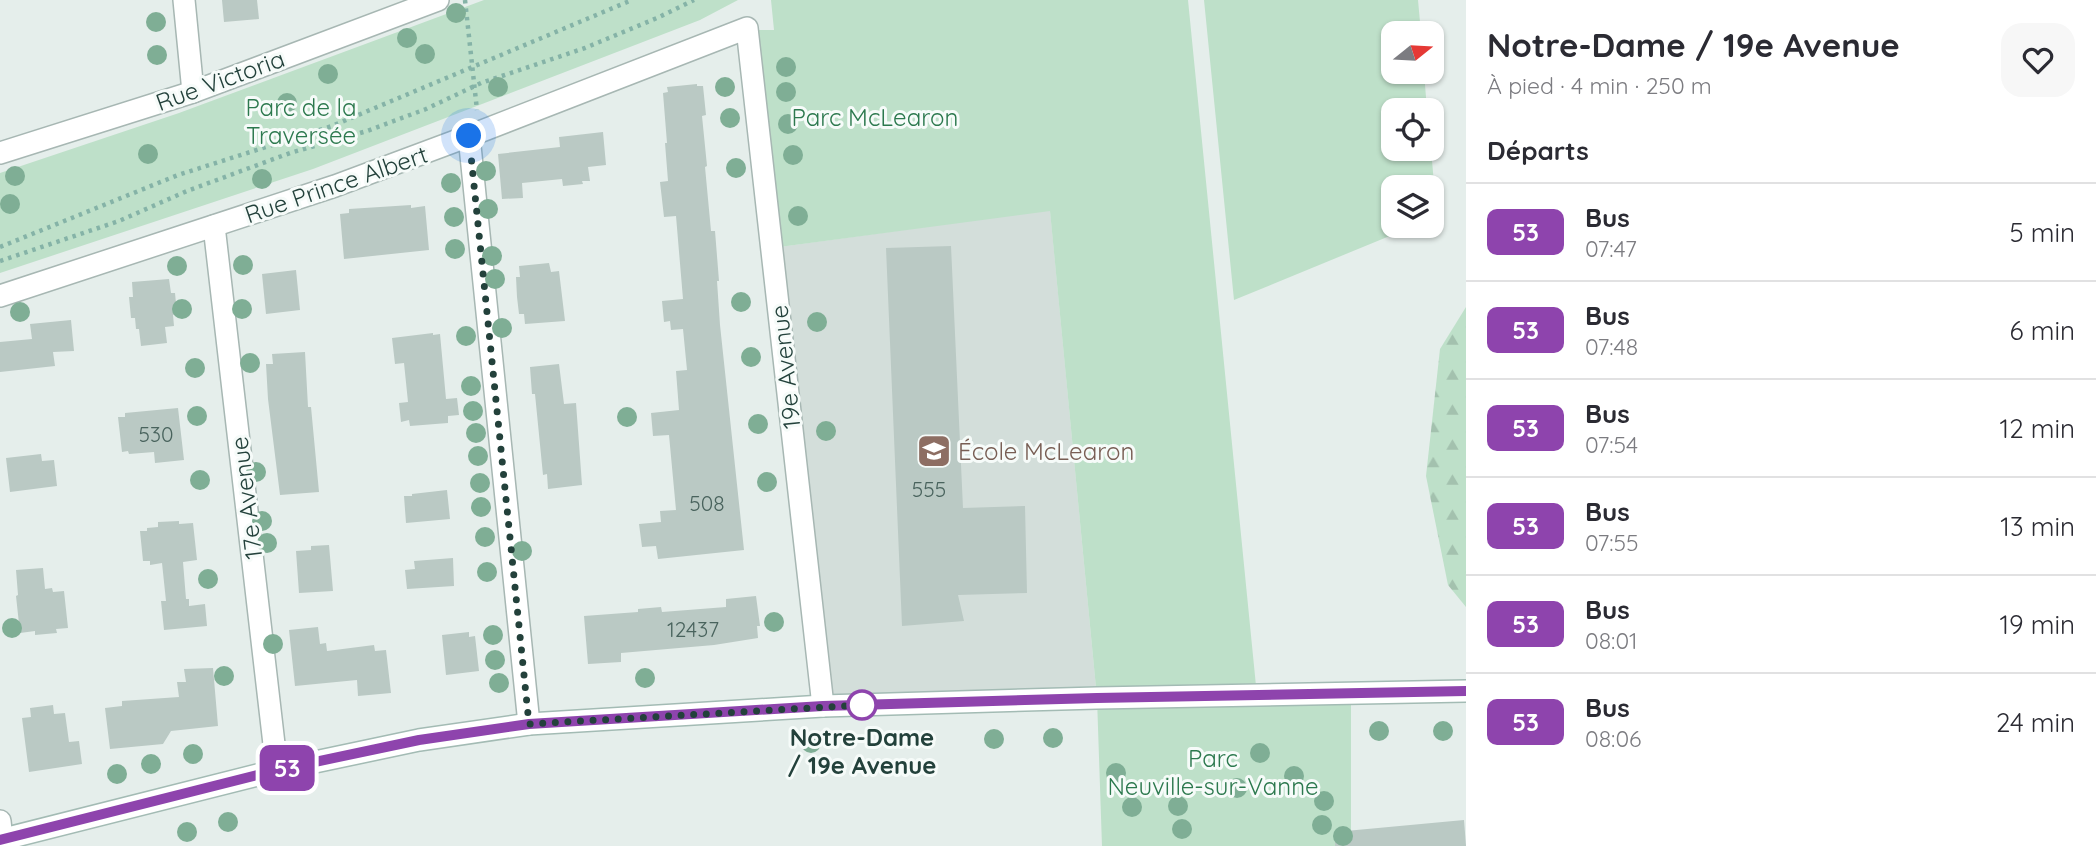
<!DOCTYPE html>
<html lang="fr">
<meta charset="utf-8">
<style>
body{margin:0;font-family:Quicksand,sans-serif;background:#f7f7f7;color:#2b2b33;height:100vh;display:flex;flex-direction:column;font-size:26px;white-space:nowrap}
*{box-sizing:border-box;margin:0}
p{font-size:23px;color:#7c7c81}
.icon{flex:none;width:38px;height:38px;fill:none;stroke:currentColor;stroke-width:2;stroke-linecap:round;stroke-linejoin:round}
.map{position:relative;flex:1;overflow:hidden}
.details{display:flex;flex-direction:column;background:#fff;width:630px}
.details>*{flex:none}
.badge{padding:0 14px;border-radius:10px;font-size:24px;line-height:46px}
.needle{width:46px;rotate:72deg}
.tools{position:absolute;left:1381px;top:21px;display:grid;gap:14px}
.tools a{display:grid;place-items:center;width:63px;height:63px;border-radius:14px;background:#fff;box-shadow:0 2px 5px #0004;font-size:35px}
.you{position:absolute;width:35px;height:35px;margin:-18px;border:5px solid #fff;border-radius:50%;background:#1a73e8;box-shadow:0 0 0 10px #1a73e833}
.map>.badge{position:absolute;translate:-50% -50%;box-shadow:0 0 0 4px #fff}
h2{padding:0 21px;font-size:26px;line-height:63px}
.round{display:grid;place-items:center;flex:none;width:74px;height:74px;border-radius:21px;background:#f7f7f7}
.headline{display:flex;align-items:center;justify-content:space-between;height:119px;padding:0 21px}
h1{font-size:33px;font-weight:700;line-height:52px}
ul{padding:0;list-style:none}
li{display:flex;align-items:center;gap:21px;height:98px;padding:0 21px;border-top:2px solid #e1e1e2}
li div{flex:1}
li b{display:block;font-size:26px}
li em{font-style:normal}
li .badge{min-width:77px;font-weight:700;text-align:center}
main{display:flex;flex:1;min-height:0}
.map>svg:first-child{display:block}
.built{fill:#d3deda}
.green{fill:#bee0c9}
.forest{fill:url(#forest-firs)}
.building{fill:#bac9c4}
.lines{fill:none;stroke-linecap:round;stroke-linejoin:round}
.minor-casing{stroke:#a7b7b3;stroke-width:24}
.secondary-casing{stroke:#a3bbb4;stroke-width:24}
.path{stroke:#85b3a7;stroke-width:4.5;stroke-dasharray:3.5 5;stroke-linecap:butt}
.minor{stroke:#fff;stroke-width:21}
.secondary{stroke:#fff;stroke-width:21}
.tree{fill:#7fae95}
.line-casing{stroke:#fff;stroke-width:16}
.line{stroke:#8e44ad;stroke-width:10}
.walk{stroke:#23413b;stroke-width:7;stroke-dasharray:0 12.6}
.stop-dot{fill:#fff;stroke:#8e44ad;stroke-width:3.5}
.labels{text-anchor:middle;dominant-baseline:central;stroke-width:6;stroke-linejoin:round;paint-order:stroke}
.number-label{font-size:21px;fill:#49635d}
.street-label{font-size:24px;fill:#23413b;stroke:#f6fbf9}
.park-label{font-size:24px;fill:#2c794e;stroke:#f6fbf9}
.education-label{font-size:24px;fill:#785e54;stroke:#f6fbf9;text-anchor:start}
.stop-label{font-size:24px;font-weight:bold;fill:#23413b;stroke:#f6fbf9}
</style>
<main>
<div class="map">
<svg width="1466" height="846" viewBox="0 0 1466 846">
<defs>
<pattern id="forest-firs" width="22" height="20" patternUnits="userSpaceOnUse" patternTransform="scale(1.75)"><rect width="22" height="20" fill="#bee0c9"/><path d="M5 1l3.5 6h-7zM16 11l3.5 6h-7z" fill="#a3c1ae"/></pattern>
</defs>
<rect width="100%" height="100%" fill="#e5eeeb"/>
<!-- built -->
<polygon class="built" points="1050,210 1097,698 823,706 772,248"/>
<!-- green -->
<g class="green">
<polygon points="484,0 738,0 700,20 313,169 0,273 0,173 179,113"/>
<polygon points="771,0 1188,0 1257,696 1351,695 1351,846 1102,846 1097,698 1050,211 772,248 748,30 774,30"/>
<polygon points="1204,0 1418,0 1421,33 1393,33 1393,72 1424,72 1427,110 1393,110 1393,149 1431,149 1437,218 1432,220 1432,187 1393,187 1393,226 1414,226 1234,300"/>
</g>
<!-- forest -->
<polygon class="forest" points="1466,307 1466,607 1448,585 1426,476 1440,349"/>
<!-- building -->
<g class="building">
<polygon points="222,0 257,0 259,19 224,22"/>
<polygon points="697,84 697,86 703,86 706,115 702,116 707,166 705,167 711,231 715,231 719,281 717,281 720,325 744,550 658,559 656,546 642,547 639,524 661,522 660,511 676,510 669,435 653,436 651,413 679,410 676,371 687,370 683,329 671,330 670,321 664,322 662,301 683,299 676,216 664,217 660,182 668,181 665,143 667,143 663,93 668,92 667,87"/>
<polygon points="603,132 606,165 588,167 590,181 582,181 583,184 563,186 562,179 522,183 523,198 502,199 498,154 560,147 559,137"/>
<polygon points="411,205 411,208 425,206 429,250 344,259 340,214 349,213 349,209"/>
<polygon points="951,246 963,508 1025,506 1027,593 958,595 964,621 902,626 886,248"/>
<polygon points="549,263 551,272 559,271 565,321 525,324 524,314 519,314 517,297 516,277 520,277 519,266"/>
<polygon points="296,270 300,310 266,314 262,274"/>
<polygon points="169,279 171,293 175,293 177,314 173,315 174,326 165,327 167,343 141,346 139,329 136,329 135,318 131,318 129,297 133,297 132,282"/>
<polygon points="71,320 74,351 53,352 55,366 0,372 0,342 32,339 30,324"/>
<polygon points="433,333 433,335 440,334 446,399 457,398 459,415 448,416 448,423 410,426 409,420 401,422 399,403 408,402 404,363 395,364 392,338"/>
<polygon points="305,352 308,407 311,407 319,492 280,495 268,399 266,364 273,364 272,354"/>
<polygon points="559,364 564,404 576,403 582,485 548,489 547,474 543,475 535,394 532,394 530,367"/>
<polygon points="178,408 184,460 155,463 154,452 129,454 128,451 122,452 118,417 125,417 125,413"/>
<polygon points="41,454 42,461 54,460 57,486 10,492 6,458"/>
<polygon points="447,490 450,519 406,523 404,496 412,496 412,494"/>
<polygon points="179,521 179,524 193,523 197,560 183,562 186,599 189,599 189,606 205,604 207,626 164,630 161,601 166,601 162,563 150,565 150,561 143,561 140,531 147,531 147,528 158,527 158,522"/>
<polygon points="329,545 333,591 299,593 296,551 311,550 311,546"/>
<polygon points="453,558 454,586 407,589 405,570 415,569 414,561"/>
<polygon points="43,568 45,589 52,588 53,592 64,591 68,628 56,629 57,633 35,635 35,631 20,633 16,596 18,595 16,570"/>
<polygon points="756,596 760,626 757,626 758,638 714,645 621,653 621,662 588,664 584,616 638,612 638,609 661,607 662,612 726,607 726,599"/>
<polygon points="318,627 320,644 326,643 327,651 374,645 375,651 386,650 391,693 358,696 357,680 295,686 289,630"/>
<polygon points="469,632 469,637 475,636 479,671 446,675 442,635"/>
<polygon points="213,668 218,726 171,731 163,744 110,749 105,708 122,706 122,701 179,697 177,682 186,682 184,669"/>
<polygon points="53,705 54,714 65,713 69,742 79,741 82,764 29,772 22,718 31,717 30,708"/>
<polygon points="1464,820 1466,846 1335,846 1335,832"/>
</g>
<g class="lines">
<!-- minor casing -->
<g class="minor-casing">
<g id="minor">
<polyline points="184,0 193,92"/>
<polyline points="469,136 529,724"/>
<polyline points="0,153 193,92 438,0"/>
<polyline points="214,226 277,770"/>
<polyline points="0,296 335,186 469,136 747,28 823,706"/>
<polyline points="0,821 2,840"/>
</g>
</g>
<!-- secondary casing -->
<g class="secondary-casing">
<polyline id="secondary" points="0,840 277,770 419,740 529,724 823,706 1097,698 1466,691"/>
</g>
<!-- path -->
<g class="path">
<polyline points="465,0 477,110"/>
<polyline points="0,247 178,175 332,126 632,0"/>
<polyline points="0,261 119,221 187,191 290,153 367,131 426,109 481,83 585,48 657,18 694,0"/>
</g>
<!-- minor -->
<use href="#minor" class="minor"/>
<!-- secondary -->
<use href="#secondary" class="secondary"/>
</g>
<!-- trees -->
<g class="tree">
<circle cx="456" cy="13" r="10"/>
<circle cx="156" cy="22" r="10"/>
<circle cx="407" cy="38" r="10"/>
<circle cx="425" cy="54" r="10"/>
<circle cx="157" cy="55" r="10"/>
<circle cx="786" cy="67" r="10"/>
<circle cx="328" cy="74" r="10"/>
<circle cx="498" cy="87" r="10"/>
<circle cx="725" cy="87" r="10"/>
<circle cx="786" cy="92" r="10"/>
<circle cx="287" cy="103" r="10"/>
<circle cx="730" cy="118" r="10"/>
<circle cx="788" cy="124" r="10"/>
<circle cx="148" cy="154" r="10"/>
<circle cx="793" cy="155" r="10"/>
<circle cx="736" cy="168" r="10"/>
<circle cx="486" cy="171" r="10"/>
<circle cx="15" cy="176" r="10"/>
<circle cx="262" cy="179" r="10"/>
<circle cx="451" cy="183" r="10"/>
<circle cx="10" cy="204" r="10"/>
<circle cx="488" cy="209" r="10"/>
<circle cx="798" cy="216" r="10"/>
<circle cx="454" cy="217" r="10"/>
<circle cx="455" cy="249" r="10"/>
<circle cx="492" cy="256" r="10"/>
<circle cx="243" cy="265" r="10"/>
<circle cx="177" cy="266" r="10"/>
<circle cx="495" cy="279" r="10"/>
<circle cx="741" cy="302" r="10"/>
<circle cx="182" cy="309" r="10"/>
<circle cx="242" cy="309" r="10"/>
<circle cx="20" cy="312" r="10"/>
<circle cx="817" cy="322" r="10"/>
<circle cx="502" cy="328" r="10"/>
<circle cx="466" cy="336" r="10"/>
<circle cx="751" cy="357" r="10"/>
<circle cx="250" cy="363" r="10"/>
<circle cx="195" cy="368" r="10"/>
<circle cx="471" cy="386" r="10"/>
<circle cx="473" cy="411" r="10"/>
<circle cx="197" cy="416" r="10"/>
<circle cx="627" cy="417" r="10"/>
<circle cx="758" cy="424" r="10"/>
<circle cx="826" cy="431" r="10"/>
<circle cx="476" cy="433" r="10"/>
<circle cx="478" cy="456" r="10"/>
<circle cx="256" cy="472" r="10"/>
<circle cx="200" cy="480" r="10"/>
<circle cx="767" cy="482" r="10"/>
<circle cx="480" cy="483" r="10"/>
<circle cx="481" cy="507" r="10"/>
<circle cx="262" cy="521" r="10"/>
<circle cx="485" cy="537" r="10"/>
<circle cx="267" cy="543" r="10"/>
<circle cx="522" cy="551" r="10"/>
<circle cx="487" cy="572" r="10"/>
<circle cx="208" cy="579" r="10"/>
<circle cx="774" cy="622" r="10"/>
<circle cx="12" cy="628" r="10"/>
<circle cx="493" cy="635" r="10"/>
<circle cx="273" cy="644" r="10"/>
<circle cx="495" cy="660" r="10"/>
<circle cx="224" cy="676" r="10"/>
<circle cx="645" cy="678" r="10"/>
<circle cx="499" cy="683" r="10"/>
<circle cx="1379" cy="731" r="10"/>
<circle cx="1443" cy="731" r="10"/>
<circle cx="1053" cy="738" r="10"/>
<circle cx="994" cy="739" r="10"/>
<circle cx="811" cy="743" r="10"/>
<circle cx="1260" cy="753" r="10"/>
<circle cx="193" cy="754" r="10"/>
<circle cx="151" cy="764" r="10"/>
<circle cx="1116" cy="773" r="10"/>
<circle cx="117" cy="774" r="10"/>
<circle cx="1294" cy="776" r="10"/>
<circle cx="1237" cy="788" r="10"/>
<circle cx="1324" cy="801" r="10"/>
<circle cx="1178" cy="806" r="10"/>
<circle cx="1132" cy="807" r="10"/>
<circle cx="228" cy="822" r="10"/>
<circle cx="1322" cy="825" r="10"/>
<circle cx="1182" cy="829" r="10"/>
<circle cx="187" cy="832" r="10"/>
<circle cx="1343" cy="836" r="10"/>
</g>
<g class="lines">
<!-- line casing -->
<g class="line-casing">
<polyline id="line" points="0,840 277,770 419,740 529,724 823,706 1097,698 1466,691"/>
</g>
<!-- line -->
<use href="#line" class="line"/>
<!-- walk -->
<polyline class="walk" points="469,136 529,724 862,705"/>
</g>
<!-- icons -->
<defs>
<g id="school-square" transform="scale(1.75)"><rect x="-9" y="-9" width="18" height="18" rx="4" fill="#8d6e63" stroke="#f6fbf9"/><path d="M0-5L7-2L0 1L-7-2ZM-4 1L0 2.5L4 1V4Q0 6-4 4Z" fill="#fff"/></g>
</defs>
<g fill-rule="evenodd">
<use href="#school-square" x="934" y="451"/>
</g>
<!-- markers -->
<circle class="stop-dot" cx="862" cy="705" r="14"/>
<g class="labels">
<!-- number labels -->
<g class="number-label">
<text x="156" y="434">530</text>
<text x="929" y="489">555</text>
<text x="707" y="503">508</text>
<text x="693" y="629">12437</text>
</g>
<!-- street labels -->
<g class="street-label">
<text transform="translate(220 80) rotate(-20)">Rue Victoria</text>
<text transform="translate(336 184) rotate(-19)">Rue Prince Albert</text>
<text transform="translate(785 367) rotate(-96)">19e Avenue</text>
<text transform="translate(246 498) rotate(-97)">17e Avenue</text>
</g>
<!-- park labels -->
<g class="park-label">
<text x="301" y="107">Parc de la<tspan x="301" dy="28">Traversée</tspan></text>
<text x="875" y="117">Parc McLearon</text>
<text x="1213" y="758">Parc<tspan x="1213" dy="28">Neuville-sur-Vanne</tspan></text>
</g>
<!-- education labels -->
<g class="education-label">
<text x="958" y="451">École McLearon</text>
</g>
<!-- stop labels -->
<g class="stop-label">
<text x="862" y="737">Notre-Dame<tspan x="862" dy="28">/ 19e Avenue</tspan></text>
</g>
</g>
</svg>
<div class="tools">
<a><svg class="needle" viewBox="-14 -14 28 28"><path d="M0-13l5 13h-10z" fill="#e53935"/><path d="M0 13l5-13h-10z" fill="#7c7c81"/></svg></a>
<a><svg class="icon" aria-label="locate" viewBox="0 0 24 24"><circle cx="12" cy="12" r="6"/><path d="M12 2v4M12 18v4M2 12h4M18 12h4"/></svg></a>
<a><svg class="icon" aria-label="layers" viewBox="0 0 24 24"><path d="M12 4l9 5-9 5-9-5zM3 14l9 5 9-5"/></svg></a>
</div>
<div class="you" style="left:469px;top:136px"></div>
<b class="badge" style="left:287px;top:768px;background:#8e44ad;color:#fff">53</b>
</div>
<section class="details">
<div class="headline"><div><h1>Notre-Dame / 19e Avenue</h1><p>À pied · 4 min · 250 m</p></div><a class="round"><svg class="icon" aria-label="heart" viewBox="0 0 24 24"><path d="M12 20l-8-8c-3-5 5-10 8-4 3-6 11-1 8 4z"/></svg></a></div>
<h2>Départs</h2>
<ul>
<li><span class="badge" style="background:#8e44ad;color:#fff">53</span><div><b>Bus</b><p>07:47</p></div><em>5 min</em></li>
<li><span class="badge" style="background:#8e44ad;color:#fff">53</span><div><b>Bus</b><p>07:48</p></div><em>6 min</em></li>
<li><span class="badge" style="background:#8e44ad;color:#fff">53</span><div><b>Bus</b><p>07:54</p></div><em>12 min</em></li>
<li><span class="badge" style="background:#8e44ad;color:#fff">53</span><div><b>Bus</b><p>07:55</p></div><em>13 min</em></li>
<li><span class="badge" style="background:#8e44ad;color:#fff">53</span><div><b>Bus</b><p>08:01</p></div><em>19 min</em></li>
<li><span class="badge" style="background:#8e44ad;color:#fff">53</span><div><b>Bus</b><p>08:06</p></div><em>24 min</em></li>
</ul>
</section>
</main>
